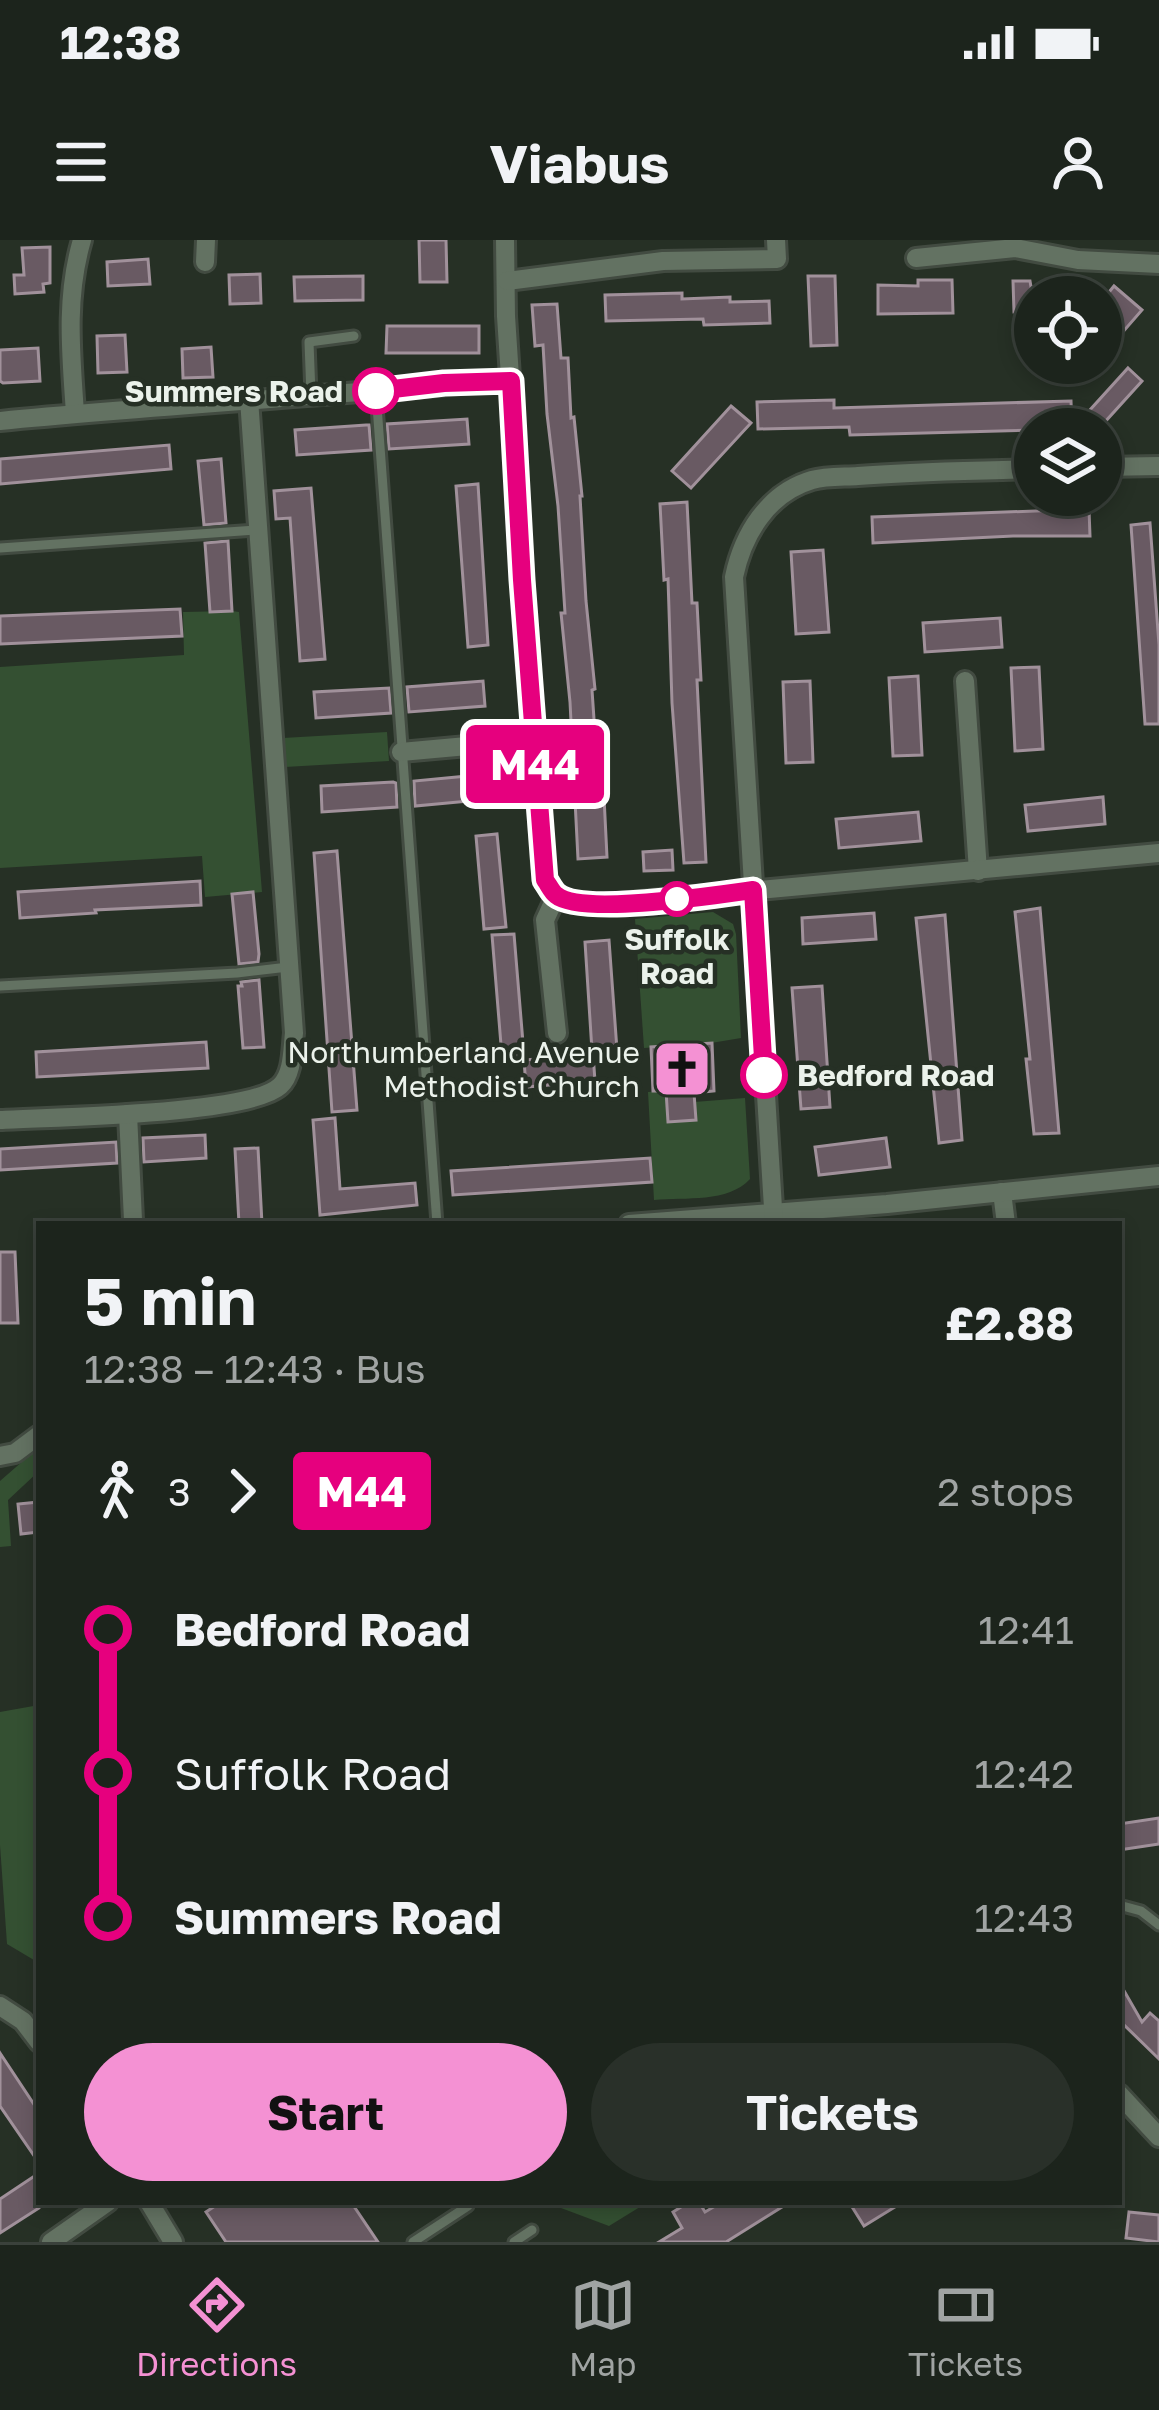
<!DOCTYPE html>
<meta charset="utf-8">
<style>
body{margin:0;font-family:"Golos Text",sans-serif;background:#293029;color:#f1f3f6;height:100vh;display:flex;flex-direction:column;font-size:45px;white-space:nowrap}
*{box-sizing:border-box;margin:0}
p{font-size:39px;color:#a0a4a3}
.icon{flex:none;width:66px;height:66px;fill:none;stroke:currentColor;stroke-width:2;stroke-linecap:round;stroke-linejoin:round}
.map{position:relative;flex:1;overflow:hidden}
.details{position:absolute;left:36px;top:981px;width:1086px;height:984px;display:flex;flex-direction:column;background:#1c241c;border-radius:0px;box-shadow:0 6px 18px #0003,0 0 0 3px #3a413b}
.details>*{flex:none}
.badge{padding:0 24px;border-radius:9px;font-size:42px;line-height:78px}
.buttons{position:absolute;left:1014px;top:36px;display:grid;gap:24px}
.buttons a{display:grid;place-items:center;width:108px;height:108px;border-radius:50%;background:#1c241c;box-shadow:0 6px 18px #0003,0 0 0 3px #3a413b;font-size:60px}
.map>.badge{position:absolute;translate:-50% -50%;box-shadow:0 0 0 6px #fff}
.legs{display:flex;align-items:center;gap:18px;height:132px;padding:0 48px;font-size:39px}
.legs p{margin-inline-start:auto}
.headline{display:flex;align-items:center;justify-content:space-between;height:204px;padding:0 48px}
h1{font-size:66px;font-weight:700;line-height:90px}
.action{display:flex;gap:24px;margin-top:auto;padding:24px 48px}
.action a{flex:1;height:138px;border-radius:72px;background:#f491d3;color:#111;font-size:48px;font-weight:700;line-height:138px;text-align:center}
.action a+a{background:#293029;color:#f1f3f6}
ul{padding:0 48px;list-style:none}
li{display:flex;align-items:center;gap:42px;height:144px;font-size:45px}
li i{display:grid;place-items:center;width:18px;height:100%;margin:0 15px;background:currentColor}
li i::after{content:'';width:30px;height:30px;margin:-15px;border:9px solid;border-radius:50%;background:#1c241c}
li p{margin-inline-start:auto}
li:first-child i{background:linear-gradient(#0000 50%,currentColor 0)}
li:last-child i{background:linear-gradient(currentColor 50%,#0000 0)}
.status{display:flex;justify-content:space-between;align-items:center;height:84px;padding:0 60px;background:#1c241c;direction:ltr}
.status svg{height:33px;fill:currentColor}
header{display:flex;justify-content:space-between;align-items:center;height:156px;padding:0 48px;background:#1c241c;font-size:54px;font-weight:700}
.tab-bar{display:flex;justify-content:space-around;align-items:center;height:168px;border-top:3px solid #3a413b;background:#1c241c;font-size:33px;color:#a0a4a3}
.tab-bar a{display:grid;justify-items:center;gap:6px}
.tab-bar .active{color:#f491d3}
.map>svg:first-child{display:block}
.green{fill:#345032}
.building{fill:#695a63;stroke:#a1919b;stroke-width:3}
.lines{fill:none;stroke-linecap:round;stroke-linejoin:round}
.lane-casing{stroke:#424b41;stroke-width:15}
.street-casing{stroke:#424b41;stroke-width:24}
.lane{stroke:#637262;stroke-width:9}
.street{stroke:#637262;stroke-width:18}
.line-1-casing{stroke:#fff;stroke-width:27}
.line-1{stroke:#e6007e;stroke-width:18}
.stop-1-dot{fill:#fff;stroke:#e6007e;stroke-width:6}
.labels{text-anchor:middle;dominant-baseline:central;stroke-width:9;stroke-linejoin:round;paint-order:stroke}
.stop-label{font-size:30px;font-weight:bold;fill:#ebf2eb;stroke:#263025;text-anchor:end}
.poi-label{font-size:30px;fill:#ebf2eb;stroke:#263025;text-anchor:end}
</style>
<div class="status"><b>12:38</b><svg viewBox="0 0 49 12"><path d="M0 12V9h3v3zM5 12V6h3v6zM10 12V3h3v9zM15 12V0h3v12zM26 1h20v11H26zM47 4h2v5h-2z"/></svg></div>
<header><svg class="icon" aria-label="menu" viewBox="0 0 24 24"><path d="M4 6h16M4 12h16M4 18h16"/></svg>Viabus<svg class="icon" aria-label="person" viewBox="0 0 24 24"><circle cx="12" cy="8" r="4"/><path d="M4 21q1-7 8-7t8 7"/></svg></header>
<div class="map">
<svg width="1159" height="2002" viewBox="0 0 1159 2002">
<rect width="100%" height="100%" fill="#263025"/>
<!-- green -->
<g class="green">
<polygon points="232,371 239,372 262,652 205,657 202,616 0,628 0,427 184,415 183,372"/>
<polygon points="387,492 389,521 285,527 283,498"/>
<polygon points="713,672 733,684 736,694 741,798 711,803 644,808 635,679"/>
<path d="M666,851l3,31 26,-2 -1,-18 51,-4 5,81c-22,24 -64,18 -96,21l-6,-108z"/>
<polygon points="39,1207 39,1231 8,1260 11,1306 0,1307 0,1241"/>
<polygon points="39,1465 39,1723 7,1704 0,1605 0,1472"/>
<polygon points="545,1962 648,1962 609,1986"/>
</g>
<!-- building -->
<g class="building">
<polygon points="419,0 446,0 447,42 420,42"/>
<polygon points="50,7 50,43 43,44 44,52 15,54 14,35 24,35 22,8"/>
<polygon points="148,19 150,44 108,46 107,22"/>
<polygon points="260,34 261,63 230,64 229,35"/>
<polygon points="363,36 363,60 295,61 294,37"/>
<polygon points="808,36 835,36 837,105 811,106"/>
<polygon points="918,40 952,40 953,73 878,74 878,45 918,46"/>
<polygon points="1013,41 1030,41 1031,47 1035,47 1035,72 1014,72"/>
<polygon points="1114,46 1142,70 1122,93 1101,75 1101,62"/>
<polygon points="682,53 682,59 730,57 730,62 769,61 770,83 704,85 703,79 606,81 605,55"/>
<polygon points="557,64 561,118 568,118 571,178 574,177 582,256 580,256 586,361 595,449 592,450 598,537 603,537 607,617 578,619 570,462 561,373 565,373 558,266 547,174 543,105 535,106 532,65"/>
<polygon points="387,86 479,86 479,113 386,113"/>
<polygon points="125,95 127,132 98,133 97,96"/>
<polygon points="211,107 213,137 183,138 182,109"/>
<polygon points="38,108 40,141 3,143 0,141 0,110"/>
<polygon points="1128,128 1142,141 1103,184 1089,171"/>
<polygon points="834,160 834,168 1071,161 1072,189 850,195 849,187 758,189 757,162"/>
<polygon points="731,166 751,183 691,248 672,231"/>
<polygon points="467,179 469,204 389,209 387,184"/>
<polygon points="366,185 369,185 371,210 297,215 295,190"/>
<polygon points="169,205 171,229 0,244 0,219"/>
<polygon points="221,219 226,283 204,285 198,221"/>
<polygon points="478,244 488,405 468,407 456,246"/>
<polygon points="311,248 325,419 300,421 290,278 276,279 274,251"/>
<polygon points="687,262 692,363 697,363 701,440 697,440 706,622 684,623 672,463 668,339 664,340 660,264"/>
<polygon points="1089,269 1090,296 1013,296 873,303 872,277"/>
<polygon points="1150,283 1159,405 1159,484 1145,484 1131,285"/>
<polygon points="228,301 232,371 210,372 205,303"/>
<polygon points="823,310 829,392 796,394 791,312"/>
<polygon points="180,369 182,396 0,404 0,376"/>
<polygon points="1000,378 1002,407 925,412 923,383"/>
<polygon points="1039,427 1043,509 1015,511 1011,428"/>
<polygon points="918,436 922,515 893,516 889,438"/>
<polygon points="483,441 485,466 409,472 407,447"/>
<polygon points="810,441 813,522 786,523 783,442"/>
<polygon points="389,448 391,473 316,478 314,452"/>
<polygon points="489,534 491,559 415,566 414,541"/>
<polygon points="393,542 396,543 397,567 322,572 321,546"/>
<polygon points="1103,557 1105,584 1028,591 1025,565"/>
<polygon points="918,572 921,601 839,608 836,579"/>
<polygon points="497,594 506,687 484,689 476,596"/>
<polygon points="672,610 673,630 644,631 643,612"/>
<polygon points="337,611 357,870 332,872 314,613"/>
<polygon points="200,641 201,665 95,670 96,673 20,678 18,652"/>
<polygon points="253,652 259,714 258,722 239,724 232,654"/>
<polygon points="1040,668 1059,893 1034,894 1026,819 1030,819 1015,672"/>
<polygon points="874,673 876,699 803,704 802,678"/>
<polygon points="945,675 962,900 939,903 916,678"/>
<polygon points="514,694 524,815 502,817 492,695"/>
<polygon points="609,700 617,810 592,811 585,702"/>
<polygon points="259,740 264,807 243,808 238,746 242,746 241,742"/>
<polygon points="822,746 830,867 801,869 792,748"/>
<polygon points="206,802 208,828 37,837 36,812"/>
<polygon points="712,803 714,851 694,853 696,880 668,882 666,851 653,851 651,807"/>
<polygon points="593,814 595,841 526,847 524,820"/>
<polygon points="335,878 340,949 415,943 417,965 320,975 313,880"/>
<polygon points="205,895 206,918 144,922 143,898"/>
<polygon points="886,898 890,927 819,935 815,907"/>
<polygon points="116,902 117,923 0,930 0,909"/>
<polygon points="258,908 262,984 239,984 235,909"/>
<polygon points="650,918 652,942 453,955 451,931"/>
<polygon points="0,1012 15,1012 18,1083 0,1083"/>
<polygon points="39,1262 39,1292 21,1294 18,1264"/>
<polygon points="1159,1578 1159,1604 1119,1610 1119,1584"/>
<polygon points="1119,1742 1142,1782 1150,1773 1159,1781 1159,1819 1119,1780"/>
<polygon points="0,1813 39,1872 39,1923 0,1866"/>
<polygon points="39,1933 39,1968 0,1993 0,1959"/>
<polygon points="221,1962 351,1962 378,2002 226,2002 206,1972"/>
<polygon points="689,1962 699,1962 705,1972 722,1962 790,1962 726,2002 659,2002 682,1988 673,1972"/>
<polygon points="849,1962 903,1962 864,1986"/>
<polygon points="1129,1972 1159,1975 1159,2002 1126,1998"/>
</g>
<g class="lines">
<!-- lane casing -->
<g class="lane-casing">
<g id="lane">
<polyline points="376,152 437,984"/>
<polyline points="311,155 309,102 354,96"/>
<polyline points="0,308 256,290"/>
<polyline points="0,746 237,733 288,727"/>
<polyline points="1119,1665 1141,1671 1159,1685"/>
<polyline points="413,2002 468,1966"/>
<polyline points="514,2002 532,1990"/>
</g>
</g>
<!-- street casing -->
<g class="street-casing">
<g id="street">
<polyline points="505,0 506,76 542,625 545,640 556,656"/>
<polyline points="916,18 1015,8 1078,20 1159,24"/>
<polyline points="205,22 206,0"/>
<polyline points="507,41 663,21 777,19 776,0"/>
<path d="M75,173c-4,-59 -10,-115 7,-173"/>
<path d="M0,181c124,-12 248,-20 372,-30 46,-3 92,-8 139,-10"/>
<polyline points="1101,227 1159,226"/>
<polyline points="965,441 978,631"/>
<polyline points="401,512 533,500"/>
<polyline points="556,656 571,662 597,665 1159,613"/>
<polyline points="556,656 545,680 557,793"/>
<polyline points="128,874 133,980"/>
<path d="M0,880c50,-3 249,-5 280,-34 13,-12 12,-36 14,-53l-45,-634"/>
<polyline points="1002,952 1006,984"/>
<polyline points="629,984 887,964 1159,936"/>
<path d="M774,984l-40,-647c9,-43 34,-84 78,-97 14,-4 31,-3 46,-4 59,-5 118,-5 177,-7"/>
<polyline points="0,1216 15,1213 39,1195"/>
<polyline points="0,1766 23,1781 39,1802"/>
<polyline points="1119,1854 1159,1897"/>
<polyline points="149,1962 173,2002"/>
<polyline points="51,2002 108,1962"/>
</g>
</g>
<!-- lane -->
<use href="#lane" class="lane"/>
<!-- street -->
<use href="#street" class="street"/>
</g>
<g class="lines">
<!-- line-1 casing -->
<g class="line-1-casing">
<path id="line-1" d="M376,151l68,-8 67,-2 11,199 23,300c4,5 6,11 11,15 25,21 161,0 197,-5l11,185"/>
</g>
<!-- line-1 -->
<use href="#line-1" class="line-1"/>
</g>
<!-- icons -->
<defs>
<g id="church-square" transform="scale(3)"><rect x="-9" y="-9" width="18" height="18" rx="4" fill="#f491d3" stroke="#263025"/><path d="M-1.2-6h2.4v3.5h3.3v2.4h-3.3V6h-2.4V-.1h-3.3v-2.4h3.3Z" fill="#111"/></g>
</defs>
<g fill-rule="evenodd">
<use href="#church-square" x="682" y="829"/>
</g>
<!-- markers -->
<g class="stop-1-dot">
<circle cx="376" cy="151" r="21"/>
<circle cx="677" cy="659" r="15"/>
<circle cx="764" cy="835" r="21"/>
</g>
<g class="labels">
<!-- stop labels -->
<g class="stop-label">
<text x="343" y="151">Summers Road</text>
<text x="677" y="699" text-anchor="middle">Suffolk<tspan x="677" dy="34">Road</tspan></text>
<text x="797" y="835" text-anchor="start">Bedford Road</text>
</g>
<!-- poi labels -->
<g class="poi-label">
<text x="640" y="812">Northumberland Avenue<tspan x="640" dy="34">Methodist Church</tspan></text>
</g>
</g>
</svg>
<div class="buttons">
<a><svg class="icon" aria-label="locate" viewBox="0 0 24 24"><circle cx="12" cy="12" r="6"/><path d="M12 2v4M12 18v4M2 12h4M18 12h4"/></svg></a>
<a><svg class="icon" aria-label="layers" viewBox="0 0 24 24"><path d="M12 4l9 5-9 5-9-5zM3 14l9 5 9-5"/></svg></a>
</div>
<b class="badge" style="left:535px;top:524px;background:#e6007e;color:#fff">M44</b>
<section class="details">
<div class="headline"><div><h1>5 min</h1><p>12:38 – 12:43 · Bus</p></div><b>£2.88</b></div>
<div class="legs"><svg class="icon" aria-label="walk" viewBox="0 0 24 24"><circle cx="13" cy="4" r="2"/><path d="M13 8l-2 6 4 7M11 14l-3 7M7 12l3-4h3l4 4"/></svg>3<svg class="icon" aria-label="forward" viewBox="0 0 24 24"><path d="M9 5l7 7-7 7"/></svg><b class="badge" style="background:#e6007e;color:#fff">M44</b><p>2 stops</p></div>
<ul>
<li><i style="color:#e6007e"></i><b>Bedford Road</b><p>12:41</p></li>
<li><i style="color:#e6007e"></i><span>Suffolk Road</span><p>12:42</p></li>
<li><i style="color:#e6007e"></i><b>Summers Road</b><p>12:43</p></li>
</ul>
<div class="action"><a>Start</a><a>Tickets</a></div>
</section>
</div>
<nav class="tab-bar">
<a class="active"><svg class="icon" aria-label="directions" viewBox="0 0 24 24"><path d="M12 3l9 9-9 9-9-9zM9 14v-3h6M13 9l2 2-2 2"/></svg>Directions</a>
<a><svg class="icon" aria-label="map" viewBox="0 0 24 24"><path d="M3 6l6-2 6 2 6-2v14l-6 2-6-2-6 2zM9 4v14M15 6v14"/></svg>Map</a>
<a><svg class="icon" aria-label="tickets" viewBox="0 0 24 24"><path d="M3 7h18v10H3zM15 7v10"/></svg>Tickets</a>
</nav>
